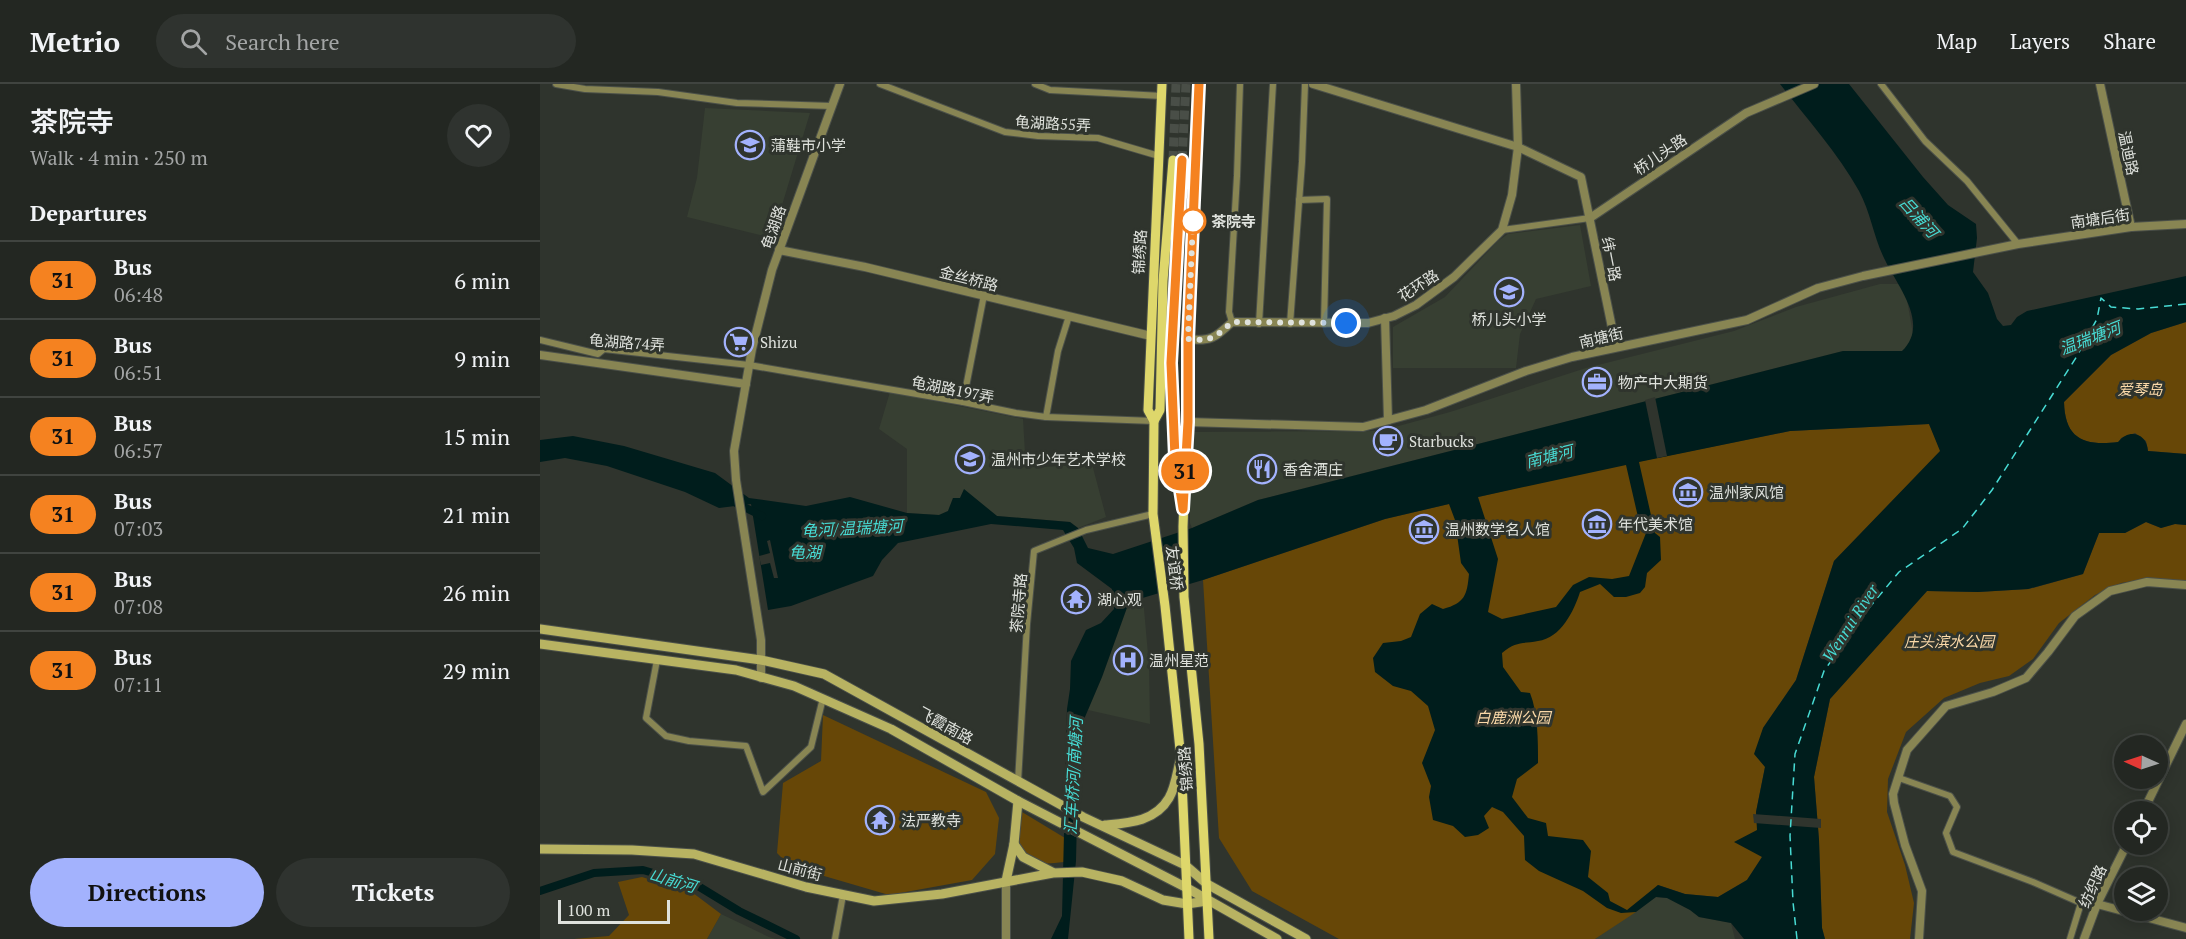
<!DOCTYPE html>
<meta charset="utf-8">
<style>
body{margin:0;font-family:"PT Serif","Noto Sans SC",serif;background:#2f332f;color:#f1f3f6;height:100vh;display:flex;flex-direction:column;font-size:22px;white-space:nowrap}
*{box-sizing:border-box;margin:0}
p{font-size:20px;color:#a3a5a5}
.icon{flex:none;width:33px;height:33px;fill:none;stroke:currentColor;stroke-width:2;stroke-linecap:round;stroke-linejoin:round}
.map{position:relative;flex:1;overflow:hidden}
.drawer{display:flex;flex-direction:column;background:#232722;width:540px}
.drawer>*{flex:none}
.badge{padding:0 12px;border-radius:20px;font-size:21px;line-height:39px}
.needle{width:39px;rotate:273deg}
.fabs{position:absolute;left:1574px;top:651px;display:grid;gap:12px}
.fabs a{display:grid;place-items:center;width:54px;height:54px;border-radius:50%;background:#232722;box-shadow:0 3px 15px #0003,0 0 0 2px #404440;font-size:30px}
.scale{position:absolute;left:18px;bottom:15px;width:112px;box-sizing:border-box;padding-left:6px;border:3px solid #dfe2dd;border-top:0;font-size:16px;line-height:21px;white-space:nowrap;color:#dfe2dd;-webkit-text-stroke:4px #2f342d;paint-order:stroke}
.you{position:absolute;width:30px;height:30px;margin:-15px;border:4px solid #fff;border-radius:50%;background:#1a73e8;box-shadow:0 0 0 9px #1a73e833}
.map>.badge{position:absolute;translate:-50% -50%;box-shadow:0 0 0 3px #fff}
h2{padding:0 30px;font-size:22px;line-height:54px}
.round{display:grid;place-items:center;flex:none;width:63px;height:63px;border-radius:32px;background:#2f332f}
.overview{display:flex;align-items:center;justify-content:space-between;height:102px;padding:0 30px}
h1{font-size:28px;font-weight:600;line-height:45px}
.cta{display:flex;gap:12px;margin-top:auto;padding:12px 30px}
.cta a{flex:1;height:69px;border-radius:36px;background:#a3b2fd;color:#111;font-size:24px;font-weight:600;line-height:69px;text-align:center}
.cta a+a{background:#2f332f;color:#f1f3f6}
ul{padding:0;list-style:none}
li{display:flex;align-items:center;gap:18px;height:78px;padding:0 30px;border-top:2px solid #404440}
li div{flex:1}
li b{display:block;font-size:22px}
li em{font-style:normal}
li .badge{min-width:66px;font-weight:700;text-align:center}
header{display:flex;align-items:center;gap:36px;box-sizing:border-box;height:84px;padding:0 30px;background:#232722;border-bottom:2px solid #404440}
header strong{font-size:28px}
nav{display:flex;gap:33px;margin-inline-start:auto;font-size:21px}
.search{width:420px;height:54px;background:#2f332f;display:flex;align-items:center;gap:15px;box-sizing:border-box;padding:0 21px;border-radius:33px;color:#a3a5a5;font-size:22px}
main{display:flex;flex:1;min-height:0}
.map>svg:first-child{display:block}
.built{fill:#373f32}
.green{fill:#674707}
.water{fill:#001d1c;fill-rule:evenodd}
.pier{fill:#2f342d}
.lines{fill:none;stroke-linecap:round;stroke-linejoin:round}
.canal{stroke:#001d1c;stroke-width:8}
.ferry{stroke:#47dbd4;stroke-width:1.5;stroke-dasharray:8 6;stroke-linecap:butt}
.primary-tunnel{stroke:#494e47;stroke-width:9;stroke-dasharray:9 4.5;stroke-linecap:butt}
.minor-casing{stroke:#4b5049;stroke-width:8}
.tertiary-casing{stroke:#4b5049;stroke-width:10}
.secondary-casing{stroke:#4b5049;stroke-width:11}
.primary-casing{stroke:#4b5049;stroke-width:11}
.minor{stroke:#888553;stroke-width:6}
.tertiary{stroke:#888553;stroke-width:8}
.secondary{stroke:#b8b362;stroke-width:9}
.primary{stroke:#ded76b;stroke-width:9}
.line-casing{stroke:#fff;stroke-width:14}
.line{stroke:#f58220;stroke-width:9}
.walk{stroke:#dfe2dd;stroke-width:6;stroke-dasharray:0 10.8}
.stop-dot{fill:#fff;stroke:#f58220;stroke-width:3}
.labels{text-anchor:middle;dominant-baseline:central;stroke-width:6;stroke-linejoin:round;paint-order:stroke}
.street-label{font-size:15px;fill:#dfe2dd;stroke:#2f342d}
.poi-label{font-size:15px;fill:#dfe2dd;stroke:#2f342d;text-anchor:start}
.stop-label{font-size:15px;font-weight:bold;fill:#dfe2dd;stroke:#2f342d;text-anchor:start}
.park-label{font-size:15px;font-style:italic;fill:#fbd9a8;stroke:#2f342d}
.water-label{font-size:16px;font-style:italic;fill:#47dbd4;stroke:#2f342d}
</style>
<header>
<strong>Metrio</strong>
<div class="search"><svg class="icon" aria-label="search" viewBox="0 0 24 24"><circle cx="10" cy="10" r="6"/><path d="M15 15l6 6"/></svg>Search here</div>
<nav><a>Map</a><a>Layers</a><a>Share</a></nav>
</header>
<main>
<section class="drawer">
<div class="overview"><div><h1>茶院寺</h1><p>Walk · 4 min · 250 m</p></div><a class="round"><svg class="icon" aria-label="heart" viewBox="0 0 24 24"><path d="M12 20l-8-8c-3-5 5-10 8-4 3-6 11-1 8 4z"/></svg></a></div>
<h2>Departures</h2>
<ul>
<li><span class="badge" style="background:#f58220;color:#111">31</span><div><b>Bus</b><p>06:48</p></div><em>6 min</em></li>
<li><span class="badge" style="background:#f58220;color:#111">31</span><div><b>Bus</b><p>06:51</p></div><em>9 min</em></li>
<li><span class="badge" style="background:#f58220;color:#111">31</span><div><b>Bus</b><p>06:57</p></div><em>15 min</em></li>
<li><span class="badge" style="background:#f58220;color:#111">31</span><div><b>Bus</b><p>07:03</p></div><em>21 min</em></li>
<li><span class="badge" style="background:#f58220;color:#111">31</span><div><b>Bus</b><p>07:08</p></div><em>26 min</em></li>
<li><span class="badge" style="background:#f58220;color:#111">31</span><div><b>Bus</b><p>07:11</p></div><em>29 min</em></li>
</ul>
<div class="cta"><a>Directions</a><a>Tickets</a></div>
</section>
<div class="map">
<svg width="1646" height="855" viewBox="0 0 1646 855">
<rect width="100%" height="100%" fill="#2f342d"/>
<!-- built -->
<g class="built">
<polygon points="165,24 270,29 232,154 147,133 157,94"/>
<polygon points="1040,141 1051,202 996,215 980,250 976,284 853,284 853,243 905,213 958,157 968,150"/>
<polygon points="1340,200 1360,200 1367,216 1373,250 1369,260 1362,268 1303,267 718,416 652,444 650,439 649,395 653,348 840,347 910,328 1046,284 1194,247 1256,223"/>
<polygon points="350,308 483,335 485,369 503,383 552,380 566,433 538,444 530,438 457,432 424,406 420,414 413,414 408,427 399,431 367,429 367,365 339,345"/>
<polygon points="603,514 609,581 610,640 548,626 562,593 589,518"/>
<polygon points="1116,813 1127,814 1150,826 1159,833 1191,839 1195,855 1055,855"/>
<polygon points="181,830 229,853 236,855 167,855"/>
</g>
<!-- green -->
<g class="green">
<path d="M1646,238v132l-38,-3 -2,-10 -11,-8 -14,5 -2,4c-36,4 -54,-3 -55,-40l47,-47 40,-22z"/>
<polygon points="1389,340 1401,367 1294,477 1256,596 1223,644 1225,683 1216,728 1222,773 1207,796 1178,813 1145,810 1118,801 1096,828 1055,855 799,855 712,807 679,754 663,496 845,435 1028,392 1250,347"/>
<polygon points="1606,438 1621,444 1635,440 1646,441 1646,498 1606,495 1581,499 1555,511 1519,539 1493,575 1469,592 1440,599 1404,614 1366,648 1348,695 1347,728 1365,781 1374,819 1370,855 1285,855 1282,844 1279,756 1274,693 1290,615 1387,507 1438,508 1489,505 1543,490 1559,449 1585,449"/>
<polygon points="283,631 446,708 459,734 455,770 432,796 349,811 250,782 237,769 243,699 281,677"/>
<path d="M482,728l43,26 -1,24c-24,3 -29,3 -46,-15l1,-33z"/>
<polygon points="102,793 153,809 181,830 167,855 34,855 69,852 89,831 78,798"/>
</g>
<!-- water -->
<path class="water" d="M1240,0h69l74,93 25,28 28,19 1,14 -4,34 15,21 9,26 6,7 8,-1 6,-8 10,-6 159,-35v46l-35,11 -40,22 -47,47c1,37 20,44 54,40 11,-14 29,-9 30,9l38,3v71l-11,-1 -14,4 -15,-6 -21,11h-26l-16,41 -55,15 -50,3 -51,-1 -97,108 -16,78 5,63 3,88 3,11h-81l-13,-16 -32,-6 -9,-7 -23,-12 -11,-1 -20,15 -15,1 -14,-5 -24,-17 -44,-20 -14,-11 -1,-24 -21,-24 -11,-5 -8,9 5,12 -11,7 -13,2 -12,-11 -20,-6 -4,-23 2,-11 -9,-23 13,-33 -7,-24 -17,-15 -18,-5 -18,-14 -2,-14 10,-15 18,-2 10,-4 9,-23 12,-10 11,5c22,-6 24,-14 26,-35l-8,-11 -6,-43 -6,-16 -64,15 -182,61 -74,22 -27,75 -23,54 -3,130 -8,78h-17l11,-23 5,-207 3,-20 1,-28 15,-31 15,-7 13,-14 -2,-20 -35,-26 -3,-15 -11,-18 -72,-6 -93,19 -16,17 -9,16 -82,30 -23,4 -17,-106 -32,4 -34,-16 -78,-26 -42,-8 -25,4v-22l33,-4 51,10 91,27 34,25 57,8 44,-9 57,16 32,2 9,-4 5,-13h7l4,-9 33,27 73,6 8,6 10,20 25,6 79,-26 66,-28 585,-149h59c28,-27 -4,-64 -17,-91 -11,-21 -14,-47 -26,-69 -21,-38 -52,-72 -79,-107zM1389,340l11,27 -106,110 -38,119 -33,48 -9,26 11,13 -9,45 1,18 -23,12 28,15 -15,23 -29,17 -33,-3 -27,-9 -31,25 -17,-9 -2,-8 -20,-16 3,-26 -8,-11 -35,-4 -2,-13 -18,-5 -16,-21 5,-18 21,-16c0,-22 0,-50 -8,-70l-9,-1 -18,-25 -1,-14c14,-12 20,-9 36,-12 23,-3 36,-30 42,-49l20,-8 14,13h12l14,-4 5,-6 2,-14 14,-13 -1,-23 -5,-4 -16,-71 151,-31zM1086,381l12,52 8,16 -17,43 -17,3 -23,-2 -16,8 -17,22 -54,12 -14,-7 10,-53 -20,-62z"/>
<!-- pier -->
<g class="pier">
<polygon points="1115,313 1127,372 1117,374 1105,316"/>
<polygon points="230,456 238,494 234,494 230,479 221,481 219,472 230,469 227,457"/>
<polygon points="1213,730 1281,735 1281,744 1214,739"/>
</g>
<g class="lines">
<!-- canal -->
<g class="canal">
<polyline points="196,419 222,432"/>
<polyline points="0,807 54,789 103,786 158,802 199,827 256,855"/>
</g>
<!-- ferry -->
<polyline class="ferry" points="1257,855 1253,818 1250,752 1255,670 1284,587 1324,530 1359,488 1422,445 1452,406 1537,272 1557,235 1561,214 1571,223 1598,225 1646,220"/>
<!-- primary-tunnel -->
<g class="primary-tunnel">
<polyline points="633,76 636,0"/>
<polyline points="642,76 646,0"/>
</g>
<!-- minor casing -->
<g class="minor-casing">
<g id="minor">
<polyline points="16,0 45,5 118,8 197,19 292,22"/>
<polyline points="340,0 465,48 498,52 558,54 619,72"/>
<polyline points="495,0 510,6 622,12"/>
<polyline points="1341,0 1385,57 1427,97 1478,160"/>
<polyline points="759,116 787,115 784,240"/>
<polyline points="962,146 1050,134"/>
<polyline points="692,238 689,228 697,92 700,0"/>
<polyline points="719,240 733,0"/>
<polyline points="750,240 762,78 765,0"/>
<polyline points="0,256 58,270 64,265 209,281 423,318 476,329 506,333 614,337"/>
<polyline points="423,318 444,211"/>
<polyline points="506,333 518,267 529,232"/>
<polyline points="117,576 106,634 126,652 149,657 206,662 223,708 271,663 283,614"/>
<polyline points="1359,694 1410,712 1417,723 1406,749 1413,768 1493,798 1541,819 1530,855"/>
<polyline points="478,698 487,540 494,467 546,446 613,430"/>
<polyline points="295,855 303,811"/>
</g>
</g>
<!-- tertiary casing -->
<g class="tertiary-casing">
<g id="tertiary">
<polyline points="773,0 978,63 1041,93 1076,263"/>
<polyline points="1560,0 1591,143"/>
<polyline points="1050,134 1206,29 1274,0"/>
<polyline points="239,166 325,183 611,252"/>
<polyline points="845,234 848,336"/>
<path d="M648,255c23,3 28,-2 44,-17l136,1 26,-7 22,-11 38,-28 48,-47 10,-35 6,-48 -2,-63"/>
<polyline points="0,271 206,300"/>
<polyline points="648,338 823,343 886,326 986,287 1032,273 1207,236 1278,204 1323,192 1478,160 1591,143 1646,140"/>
<polyline points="221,594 221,556 196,396 194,367 212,265 232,186 300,0"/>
<polyline points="1603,728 1646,640"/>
<polyline points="466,797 466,855"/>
<polyline points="1557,820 1646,844"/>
<polyline points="1379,855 1382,807 1365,761 1354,719 1353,710 1367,666 1406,622 1453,608 1486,594 1508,568 1535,532 1570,507 1607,498 1646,501"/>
<polyline points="1544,855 1557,820 1587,760"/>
</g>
</g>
<!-- secondary casing -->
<g class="secondary-casing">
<g id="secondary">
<polyline points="0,545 221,576 284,590 543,733 645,781 667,800 766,855"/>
<polyline points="0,560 196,586 254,602 351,645 478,717 647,804 737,855"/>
<path d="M565,741c23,-2 50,-3 64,-27 6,-10 8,-25 11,-37"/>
<polyline points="474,760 483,773 512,788"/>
<polyline points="0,765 92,766 154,770 266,803 334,817 402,810 513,789 542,788 582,797 623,816 647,820 667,817"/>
<polyline points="466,797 474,760 478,717"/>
</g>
</g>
<!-- primary casing -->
<g class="primary-casing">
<g id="primary">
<polyline points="622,0 608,326 614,337 613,430 625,522 641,675 649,855"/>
<polyline points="659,0 643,443 644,513 659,660 669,855"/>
<polyline points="614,337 620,326 623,197 633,76"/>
<path d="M640,405c-17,-109 -5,-220 2,-329"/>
</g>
</g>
<!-- minor -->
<use href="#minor" class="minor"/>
<!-- tertiary -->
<use href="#tertiary" class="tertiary"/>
<!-- secondary -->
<use href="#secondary" class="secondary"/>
<!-- primary -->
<use href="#primary" class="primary"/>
</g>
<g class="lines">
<!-- line casing -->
<g class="line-casing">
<polyline id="line" points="642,76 631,279 635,373 643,425 648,338 648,255 659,0"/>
</g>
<!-- line -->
<use href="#line" class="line"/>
<!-- walk -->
<path class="walk" d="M653,137l-5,118c23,3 28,-2 44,-17l114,1"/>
</g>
<!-- icons -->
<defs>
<g id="school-ring" transform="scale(1.5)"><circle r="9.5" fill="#2f342d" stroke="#a3b2fd" stroke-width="1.5"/><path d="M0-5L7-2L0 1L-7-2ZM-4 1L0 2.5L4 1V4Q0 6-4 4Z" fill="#a3b2fd"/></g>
<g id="supermarket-ring" transform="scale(1.5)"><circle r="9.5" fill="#2f342d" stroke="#a3b2fd" stroke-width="1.5"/><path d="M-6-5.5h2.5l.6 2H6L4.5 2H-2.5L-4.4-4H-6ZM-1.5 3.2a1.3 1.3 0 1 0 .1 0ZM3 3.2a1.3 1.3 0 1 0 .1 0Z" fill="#a3b2fd"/></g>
<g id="office-ring" transform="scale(1.5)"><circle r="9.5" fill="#2f342d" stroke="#a3b2fd" stroke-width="1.5"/><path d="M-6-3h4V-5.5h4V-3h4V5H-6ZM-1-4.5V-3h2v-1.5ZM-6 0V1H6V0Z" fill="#a3b2fd"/></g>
<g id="cafe-ring" transform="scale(1.5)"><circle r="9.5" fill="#2f342d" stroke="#a3b2fd" stroke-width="1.5"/><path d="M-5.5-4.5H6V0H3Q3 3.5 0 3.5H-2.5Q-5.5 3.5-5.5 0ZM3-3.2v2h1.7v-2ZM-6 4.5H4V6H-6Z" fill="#a3b2fd"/></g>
<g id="restaurant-ring" transform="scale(1.5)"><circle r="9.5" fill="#2f342d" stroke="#a3b2fd" stroke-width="1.5"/><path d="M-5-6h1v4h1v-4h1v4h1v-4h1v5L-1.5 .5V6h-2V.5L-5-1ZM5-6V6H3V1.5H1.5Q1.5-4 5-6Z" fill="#a3b2fd"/></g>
<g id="museum-ring" transform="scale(1.5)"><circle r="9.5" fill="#2f342d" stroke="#a3b2fd" stroke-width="1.5"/><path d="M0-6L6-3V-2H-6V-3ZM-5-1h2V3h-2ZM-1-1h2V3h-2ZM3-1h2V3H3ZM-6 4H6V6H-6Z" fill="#a3b2fd"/></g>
<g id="temple-ring" transform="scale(1.5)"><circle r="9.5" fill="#2f342d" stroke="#a3b2fd" stroke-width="1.5"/><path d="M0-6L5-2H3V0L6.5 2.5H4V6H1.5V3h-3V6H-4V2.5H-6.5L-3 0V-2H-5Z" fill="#a3b2fd"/></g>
<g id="hospital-ring" transform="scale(1.5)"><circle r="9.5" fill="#2f342d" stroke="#a3b2fd" stroke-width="1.5"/><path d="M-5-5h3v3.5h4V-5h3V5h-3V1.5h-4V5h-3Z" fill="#a3b2fd"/></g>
</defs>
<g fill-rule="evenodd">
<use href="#school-ring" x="210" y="61"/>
<use href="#school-ring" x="969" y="208"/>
<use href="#supermarket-ring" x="199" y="258"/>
<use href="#office-ring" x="1057" y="298"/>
<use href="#cafe-ring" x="848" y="357"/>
<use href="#school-ring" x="430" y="375"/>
<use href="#restaurant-ring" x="722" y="385"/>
<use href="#museum-ring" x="1148" y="408"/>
<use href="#museum-ring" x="1057" y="440"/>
<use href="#museum-ring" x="884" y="445"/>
<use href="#temple-ring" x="536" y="515"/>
<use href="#hospital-ring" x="588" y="576"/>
<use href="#temple-ring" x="340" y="736"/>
</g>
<!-- markers -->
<circle class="stop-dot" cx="653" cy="137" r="12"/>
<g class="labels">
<!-- street labels -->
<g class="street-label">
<text transform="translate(513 39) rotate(3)">龟湖路55弄</text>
<text transform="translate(1589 69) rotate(78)">温迪路</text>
<text transform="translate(1120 70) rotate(-34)">桥儿头路</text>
<text transform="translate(1560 134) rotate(-8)">南塘后街</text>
<text transform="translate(233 143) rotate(-71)">龟湖路</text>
<text transform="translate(599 168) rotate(-87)">锦绣路</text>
<text transform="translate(1072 175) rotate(79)">纬一路</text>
<text transform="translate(429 194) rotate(14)">金丝桥路</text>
<text transform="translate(878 201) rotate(-33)">花环路</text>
<text transform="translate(1061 253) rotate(-13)">南塘街</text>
<text transform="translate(87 258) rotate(4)">龟湖路74弄</text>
<text transform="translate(413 305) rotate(11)">龟湖路197弄</text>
<text transform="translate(635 484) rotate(83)">友谊桥</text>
<text transform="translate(478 519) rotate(-85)">茶院寺路</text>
<text transform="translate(406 641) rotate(29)">飞霞南路</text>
<text transform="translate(645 685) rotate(-94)">锦绣路</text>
<text transform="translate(260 785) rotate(15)">山前街</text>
<text transform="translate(1552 802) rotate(-65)">纺织路</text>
</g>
<!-- poi labels -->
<g class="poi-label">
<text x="231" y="61">蒲鞋市小学</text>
<text x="969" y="235" text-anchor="middle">桥儿头小学</text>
<text x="220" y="258">Shizu</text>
<text x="1078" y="298">物产中大期货</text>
<text x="869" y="357">Starbucks</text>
<text x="451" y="375">温州市少年艺术学校</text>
<text x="743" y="385">香舍酒庄</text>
<text x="1169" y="408">温州家风馆</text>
<text x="1078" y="440">年代美术馆</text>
<text x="905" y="445">温州数学名人馆</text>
<text x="557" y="515">湖心观</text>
<text x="609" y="576">温州星范</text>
<text x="361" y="736">法严教寺</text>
</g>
<!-- stop labels -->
<g class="stop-label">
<text x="671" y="137">茶院寺</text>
</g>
<!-- park labels -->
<g class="park-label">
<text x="1600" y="305">爱琴岛</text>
<text x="1409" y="557">庄头滨水公园</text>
<text x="973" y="633">白鹿洲公园</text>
</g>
<!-- water labels -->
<g class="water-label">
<text transform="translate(1379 133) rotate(48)">吕浦河</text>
<text transform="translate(1550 254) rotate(-21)">温瑞塘河</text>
<text transform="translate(1009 372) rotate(-14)">南塘河</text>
<text transform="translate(312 444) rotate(-3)">龟河/温瑞塘河</text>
<text x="265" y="468">龟湖</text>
<text transform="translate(1310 539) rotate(-57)">Wenrui River</text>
<text transform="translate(533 692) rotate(-87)">汇车桥河/南塘河</text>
<text transform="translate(133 796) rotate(17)">山前河</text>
</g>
</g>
</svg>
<div class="fabs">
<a><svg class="needle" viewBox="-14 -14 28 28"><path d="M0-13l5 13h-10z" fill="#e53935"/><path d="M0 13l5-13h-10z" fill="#a3a5a5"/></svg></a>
<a><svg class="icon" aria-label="locate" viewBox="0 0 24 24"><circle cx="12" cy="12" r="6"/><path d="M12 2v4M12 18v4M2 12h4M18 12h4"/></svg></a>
<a><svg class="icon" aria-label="layers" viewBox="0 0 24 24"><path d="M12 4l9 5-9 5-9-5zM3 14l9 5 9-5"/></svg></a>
</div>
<div class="scale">100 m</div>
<div class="you" style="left:806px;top:239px"></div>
<b class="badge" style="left:645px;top:387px;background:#f58220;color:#111">31</b>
</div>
</main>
